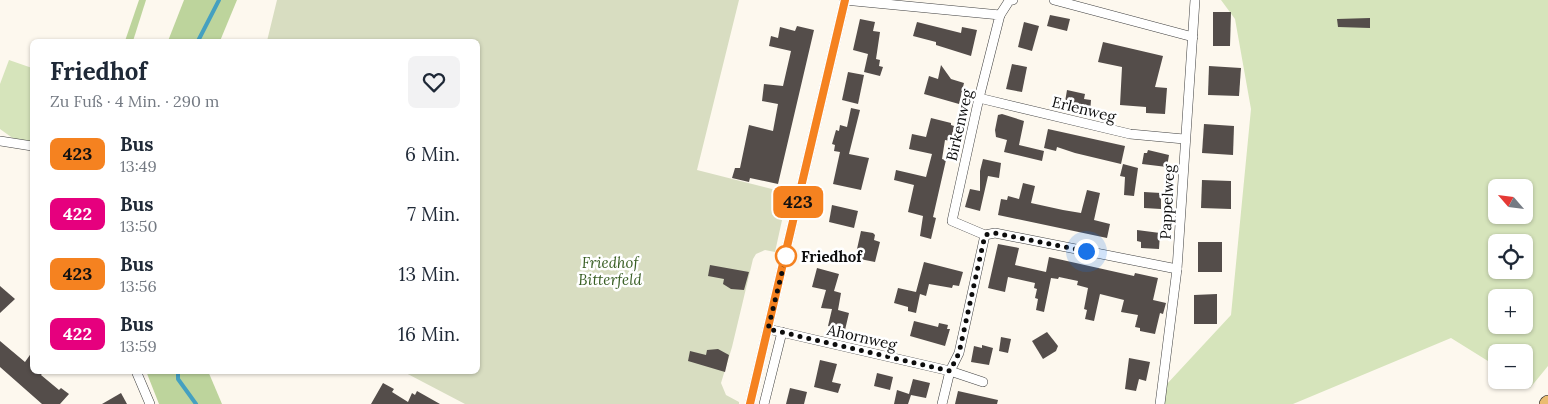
<!DOCTYPE html>
<html lang="de">
<meta charset="utf-8">
<style>
body{margin:0;font-family:Lora,serif;background:#f2f2f3;color:#1f2937;height:100vh;display:flex;flex-direction:column;font-size:19px;white-space:nowrap}
*{box-sizing:border-box;margin:0}
p{font-size:16px;color:#747a83}
.icon{flex:none;width:28px;height:28px;fill:none;stroke:currentColor;stroke-width:2;stroke-linecap:round;stroke-linejoin:round}
.map{position:relative;flex:1;overflow:hidden}
.details{position:absolute;left:30px;top:39px;width:450px;height:335px;display:flex;flex-direction:column;background:#fff;border-radius:8px;box-shadow:0 1px 4px #0004}
.details>*{flex:none}
.badge{padding:0 10px;border-radius:8px;font-size:18px;line-height:32px}
.needle{width:32px;rotate:298deg}
.buttons{position:absolute;left:1488px;top:179px;display:grid;gap:10px}
.buttons a{display:grid;place-items:center;width:45px;height:45px;border-radius:8px;background:#fff;box-shadow:0 1px 4px #0004;font-size:25px}
.you{position:absolute;width:25px;height:25px;margin:-12px;border:4px solid #fff;border-radius:50%;background:#1a73e8;box-shadow:0 0 0 8px #1a73e833}
.map>.badge{position:absolute;translate:-50% -50%;box-shadow:0 0 0 2px #fff}
.round{display:grid;place-items:center;flex:none;width:52px;height:52px;border-radius:8px;background:#f2f2f3}
.overview{display:flex;align-items:center;justify-content:space-between;height:85px;padding:0 20px}
h1{font-size:24px;font-weight:700;line-height:38px}
ul{padding:0;list-style:none}
li{display:flex;align-items:center;gap:15px;height:60px;padding:0 20px}
li div{flex:1}
li b{display:block;font-size:19px}
li em{font-style:normal}
li .badge{min-width:55px;font-weight:700;text-align:center}
.map>svg:first-child{display:block}
.green{fill:#d6e4bb;fill-rule:evenodd}
.forest{fill:#bdd49c}
.cemetery{fill:#d8ddc1}
.lines{fill:none;stroke-linecap:round;stroke-linejoin:round}
.stream{stroke:#45a0c0;stroke-width:4}
.building{fill:#544d4a}
.minor-casing{stroke:#404040;stroke-width:10}
.primary-casing{stroke:#1e1e1e;stroke-width:16}
.minor{stroke:#fff;stroke-width:9}
.primary{stroke:#ebbc70;stroke-width:15}
.line-casing{stroke:#fff;stroke-width:11}
.line{stroke:#f58220;stroke-width:8}
.walk{stroke:#0d0d0d;stroke-width:5;stroke-dasharray:0 9}
.stop-dot{fill:#fff;stroke:#f58220;stroke-width:2.5}
.labels{text-anchor:middle;dominant-baseline:central;stroke-width:5;stroke-linejoin:round;paint-order:stroke}
.street-label{font-size:15px;fill:#0d0d0d;stroke:#fff}
.stop-label{font-size:15px;font-weight:bold;fill:#0d0d0d;stroke:#fff;text-anchor:start}
.park-label{font-size:15px;font-style:italic;fill:#385e23;stroke:#fff}
</style>
<div class="map">
<svg width="1548" height="404" viewBox="0 0 1548 404">
<rect width="100%" height="100%" fill="#fdf8ee"/>
<!-- green -->
<g class="green">
<path d="M1221,0h327v366l-18,22 -13,-8h7v-28h-28v14l-45,-28 -158,66h-130l3,-19 65,-70 20,-206 -16,-90zM1496,188h28v27h-28zM1496,242h28v28h-28zM1496,298h28v27h-28z"/>
<polygon points="9,60 32,68 32,147 21,144 0,129 0,84"/>
</g>
<!-- forest -->
<g class="forest">
<polygon points="139,0 146,0 133,41 125,41"/>
<polygon points="184,0 237,0 220,41 168,41"/>
<polygon points="146,371 208,371 222,404 159,404"/>
</g>
<!-- cemetery -->
<polygon class="cemetery" points="277,0 739,0 697,170 788,193 775,252 765,250 756,254 753,259 732,347 721,383 726,395 739,402 739,404 465,404 402,371 478,371 478,41 267,41"/>
<g class="lines">
<!-- stream -->
<g class="stream">
<polyline points="198,41 219,0"/>
<polyline points="178,371 178,379 196,404"/>
</g>
</g>
<!-- building -->
<g class="building">
<polygon points="1213,12 1231,12 1230,46 1213,46"/>
<polygon points="1050,15 1070,19 1067,31 1047,26"/>
<polygon points="1370,18 1370,28 1338,27 1337,19"/>
<polygon points="860,19 875,22 873,31 880,32 876,59 880,60 879,66 883,67 880,76 864,72 868,54 853,50"/>
<polygon points="917,22 961,33 962,27 977,30 971,56 936,45 936,42 913,36"/>
<polygon points="1024,22 1039,26 1032,51 1018,47"/>
<polygon points="797,26 814,30 778,184 750,178 749,182 732,178 735,168 740,168 749,125 773,131 778,104 762,101 764,84 783,86 791,51 769,46 771,36 778,38 780,27 795,31"/>
<polygon points="1103,42 1163,56 1155,87 1167,88 1165,114 1146,113 1146,107 1120,105 1122,67 1098,62"/>
<polygon points="1012,64 1027,67 1022,92 1006,89"/>
<polygon points="941,65 951,79 964,83 959,104 924,94 929,76 938,79"/>
<polygon points="1209,66 1241,68 1239,96 1208,95"/>
<polygon points="848,72 864,75 858,104 842,100"/>
<polygon points="1067,90 1085,94 1084,99 1091,100 1090,113 1064,108"/>
<polygon points="851,108 860,110 849,154 869,158 861,190 833,184 840,152 834,151 835,145 832,144 836,130 839,131 840,125 847,127"/>
<polygon points="1002,114 1024,121 1019,145 1044,151 1042,161 1004,152 1007,140 996,137 995,130 998,115"/>
<polygon points="931,118 951,123 951,125 954,126 951,141 945,140 942,159 946,160 933,217 936,218 931,239 920,236 923,216 908,212 914,185 894,180 896,170 926,177 932,154 909,149 912,134 926,137"/>
<polygon points="1204,124 1234,126 1233,155 1202,153"/>
<polygon points="1048,129 1125,146 1121,164 1075,153 1057,147 1056,151 1044,148"/>
<polygon points="1148,150 1169,155 1167,167 1142,164 1144,153 1147,153"/>
<polygon points="983,159 1001,163 999,178 988,176 980,211 965,207 970,189 980,191 980,171"/>
<polygon points="1123,164 1138,168 1134,196 1124,195 1125,177 1120,176"/>
<polygon points="1202,180 1231,181 1231,209 1201,208"/>
<polygon points="1023,183 1035,186 1031,203 1063,210 1081,213 1087,190 1100,193 1094,220 1110,224 1107,238 998,215 1001,199 1007,200 1008,196 1019,199"/>
<polygon points="1144,192 1161,193 1161,209 1144,208"/>
<polygon points="832,205 858,211 854,228 829,222"/>
<polygon points="1137,230 1160,233 1159,249 1141,248 1141,242 1137,241"/>
<polygon points="861,231 873,233 875,235 874,240 880,242 875,262 855,258"/>
<rect x="1198" y="242" width="24" height="30"/>
<polygon points="998,244 1019,248 1015,265 1046,272 1049,257 1134,276 1135,273 1158,278 1153,300 1166,303 1163,314 1160,313 1155,334 1140,331 1140,328 1135,327 1138,315 1121,312 1124,300 1100,294 1094,321 1085,319 1087,310 1084,309 1088,288 1077,285 1078,281 1059,277 1058,279 1051,278 1044,312 1036,310 1038,299 1035,298 1037,289 1034,288 1035,283 1008,277 1005,292 988,288"/>
<polygon points="924,262 963,272 959,286 953,285 952,288 929,284 926,296 920,294 916,313 908,311 908,307 894,303 898,288 916,292"/>
<polygon points="710,265 749,272 744,290 731,289 723,284 724,279 708,276"/>
<polygon points="817,268 839,274 834,291 841,293 838,310 849,313 845,330 828,326 832,309 821,308 826,290 812,287"/>
<polygon points="0,286 15,299 0,313"/>
<polygon points="1217,294 1217,324 1194,324 1194,295"/>
<polygon points="914,321 938,327 939,323 948,325 947,329 950,329 945,346 910,336"/>
<polygon points="1047,332 1058,346 1056,351 1043,359 1032,341"/>
<polygon points="1001,337 1011,339 1008,353 999,351"/>
<polygon points="0,341 25,362 32,352 32,371 44,371 41,375 59,390 61,388 69,394 60,404 42,404 0,367"/>
<polygon points="982,345 993,348 989,365 971,362 974,346 982,348"/>
<polygon points="718,349 729,355 725,372 688,361 690,351 706,355 707,350"/>
<polygon points="1129,358 1150,362 1146,381 1139,379 1136,391 1125,389"/>
<polygon points="820,360 837,364 832,382 841,384 838,393 814,387"/>
<polygon points="877,373 893,377 890,390 874,386"/>
<polygon points="913,379 930,383 926,398 911,395 908,404 894,404 897,390 909,394"/>
<polygon points="383,383 394,389 392,392 408,402 412,393 415,395 417,391 440,404 371,404"/>
<polygon points="790,388 807,392 804,404 786,404"/>
<polygon points="958,391 998,400 997,404 955,404"/>
<polygon points="121,393 127,404 102,404"/>
</g>
<g class="lines">
<!-- minor casing -->
<g class="minor-casing">
<g id="minor">
<polyline points="844,0 1000,15 979,98 952,221 985,235 959,353 950,371 942,404"/>
<polyline points="1054,0 1193,37"/>
<polyline points="1000,15 1009,1 1013,0"/>
<polyline points="979,98 1130,134 1184,139"/>
<polyline points="0,141 32,146"/>
<polyline points="985,235 995,233 1177,269"/>
<polyline points="768,329 950,371 983,382"/>
<polyline points="136,371 150,404"/>
<polyline points="750,404 845,0"/>
<polyline points="764,404 782,332"/>
<polyline points="1160,404 1177,269 1195,0"/>
</g>
</g>
<!-- primary casing -->
<g class="primary-casing">
<polyline id="primary" points="1547,404 1548,403"/>
</g>
<!-- minor -->
<use href="#minor" class="minor"/>
<!-- primary -->
<use href="#primary" class="primary"/>
</g>
<g class="lines">
<!-- line casing -->
<g class="line-casing">
<polyline id="line" points="750,404 845,0"/>
</g>
<!-- line -->
<use href="#line" class="line"/>
<!-- walk -->
<polyline class="walk" points="786,256 768,329 950,371 959,353 985,235 995,233 1086,251"/>
</g>
<!-- markers -->
<circle class="stop-dot" cx="786" cy="256" r="10"/>
<g class="labels">
<!-- street labels -->
<g class="street-label">
<text transform="translate(1084 109) rotate(14)">Erlenweg</text>
<text transform="translate(959 125) rotate(-77)">Birkenweg</text>
<text transform="translate(1167 202) rotate(-87)">Pappelweg</text>
<text transform="translate(862 337) rotate(13)">Ahornweg</text>
</g>
<!-- stop labels -->
<g class="stop-label">
<text x="801" y="256">Friedhof</text>
</g>
<!-- park labels -->
<g class="park-label">
<text x="610" y="262">Friedhof<tspan x="610" dy="17">Bitterfeld</tspan></text>
</g>
</g>
</svg>
<div class="buttons">
<a><svg class="needle" viewBox="-14 -14 28 28"><path d="M0-13l5 13h-10z" fill="#e53935"/><path d="M0 13l5-13h-10z" fill="#747a83"/></svg></a>
<a><svg class="icon" aria-label="locate" viewBox="0 0 24 24"><circle cx="12" cy="12" r="6"/><path d="M12 2v4M12 18v4M2 12h4M18 12h4"/></svg></a>
<a>+</a>
<a>−</a>
</div>
<div class="you" style="left:1086px;top:251px"></div>
<b class="badge" style="left:798px;top:202px;background:#f58220;color:#111">423</b>
<section class="details">
<div class="overview"><div><h1>Friedhof</h1><p>Zu Fuß · 4 Min. · 290 m</p></div><a class="round"><svg class="icon" aria-label="heart" viewBox="0 0 24 24"><path d="M12 20l-8-8c-3-5 5-10 8-4 3-6 11-1 8 4z"/></svg></a></div>
<ul>
<li><span class="badge" style="background:#f58220;color:#111">423</span><div><b>Bus</b><p>13:49</p></div><em>6 Min.</em></li>
<li><span class="badge" style="background:#e6007e;color:#fff">422</span><div><b>Bus</b><p>13:50</p></div><em>7 Min.</em></li>
<li><span class="badge" style="background:#f58220;color:#111">423</span><div><b>Bus</b><p>13:56</p></div><em>13 Min.</em></li>
<li><span class="badge" style="background:#e6007e;color:#fff">422</span><div><b>Bus</b><p>13:59</p></div><em>16 Min.</em></li>
</ul>
</section>
</div>
